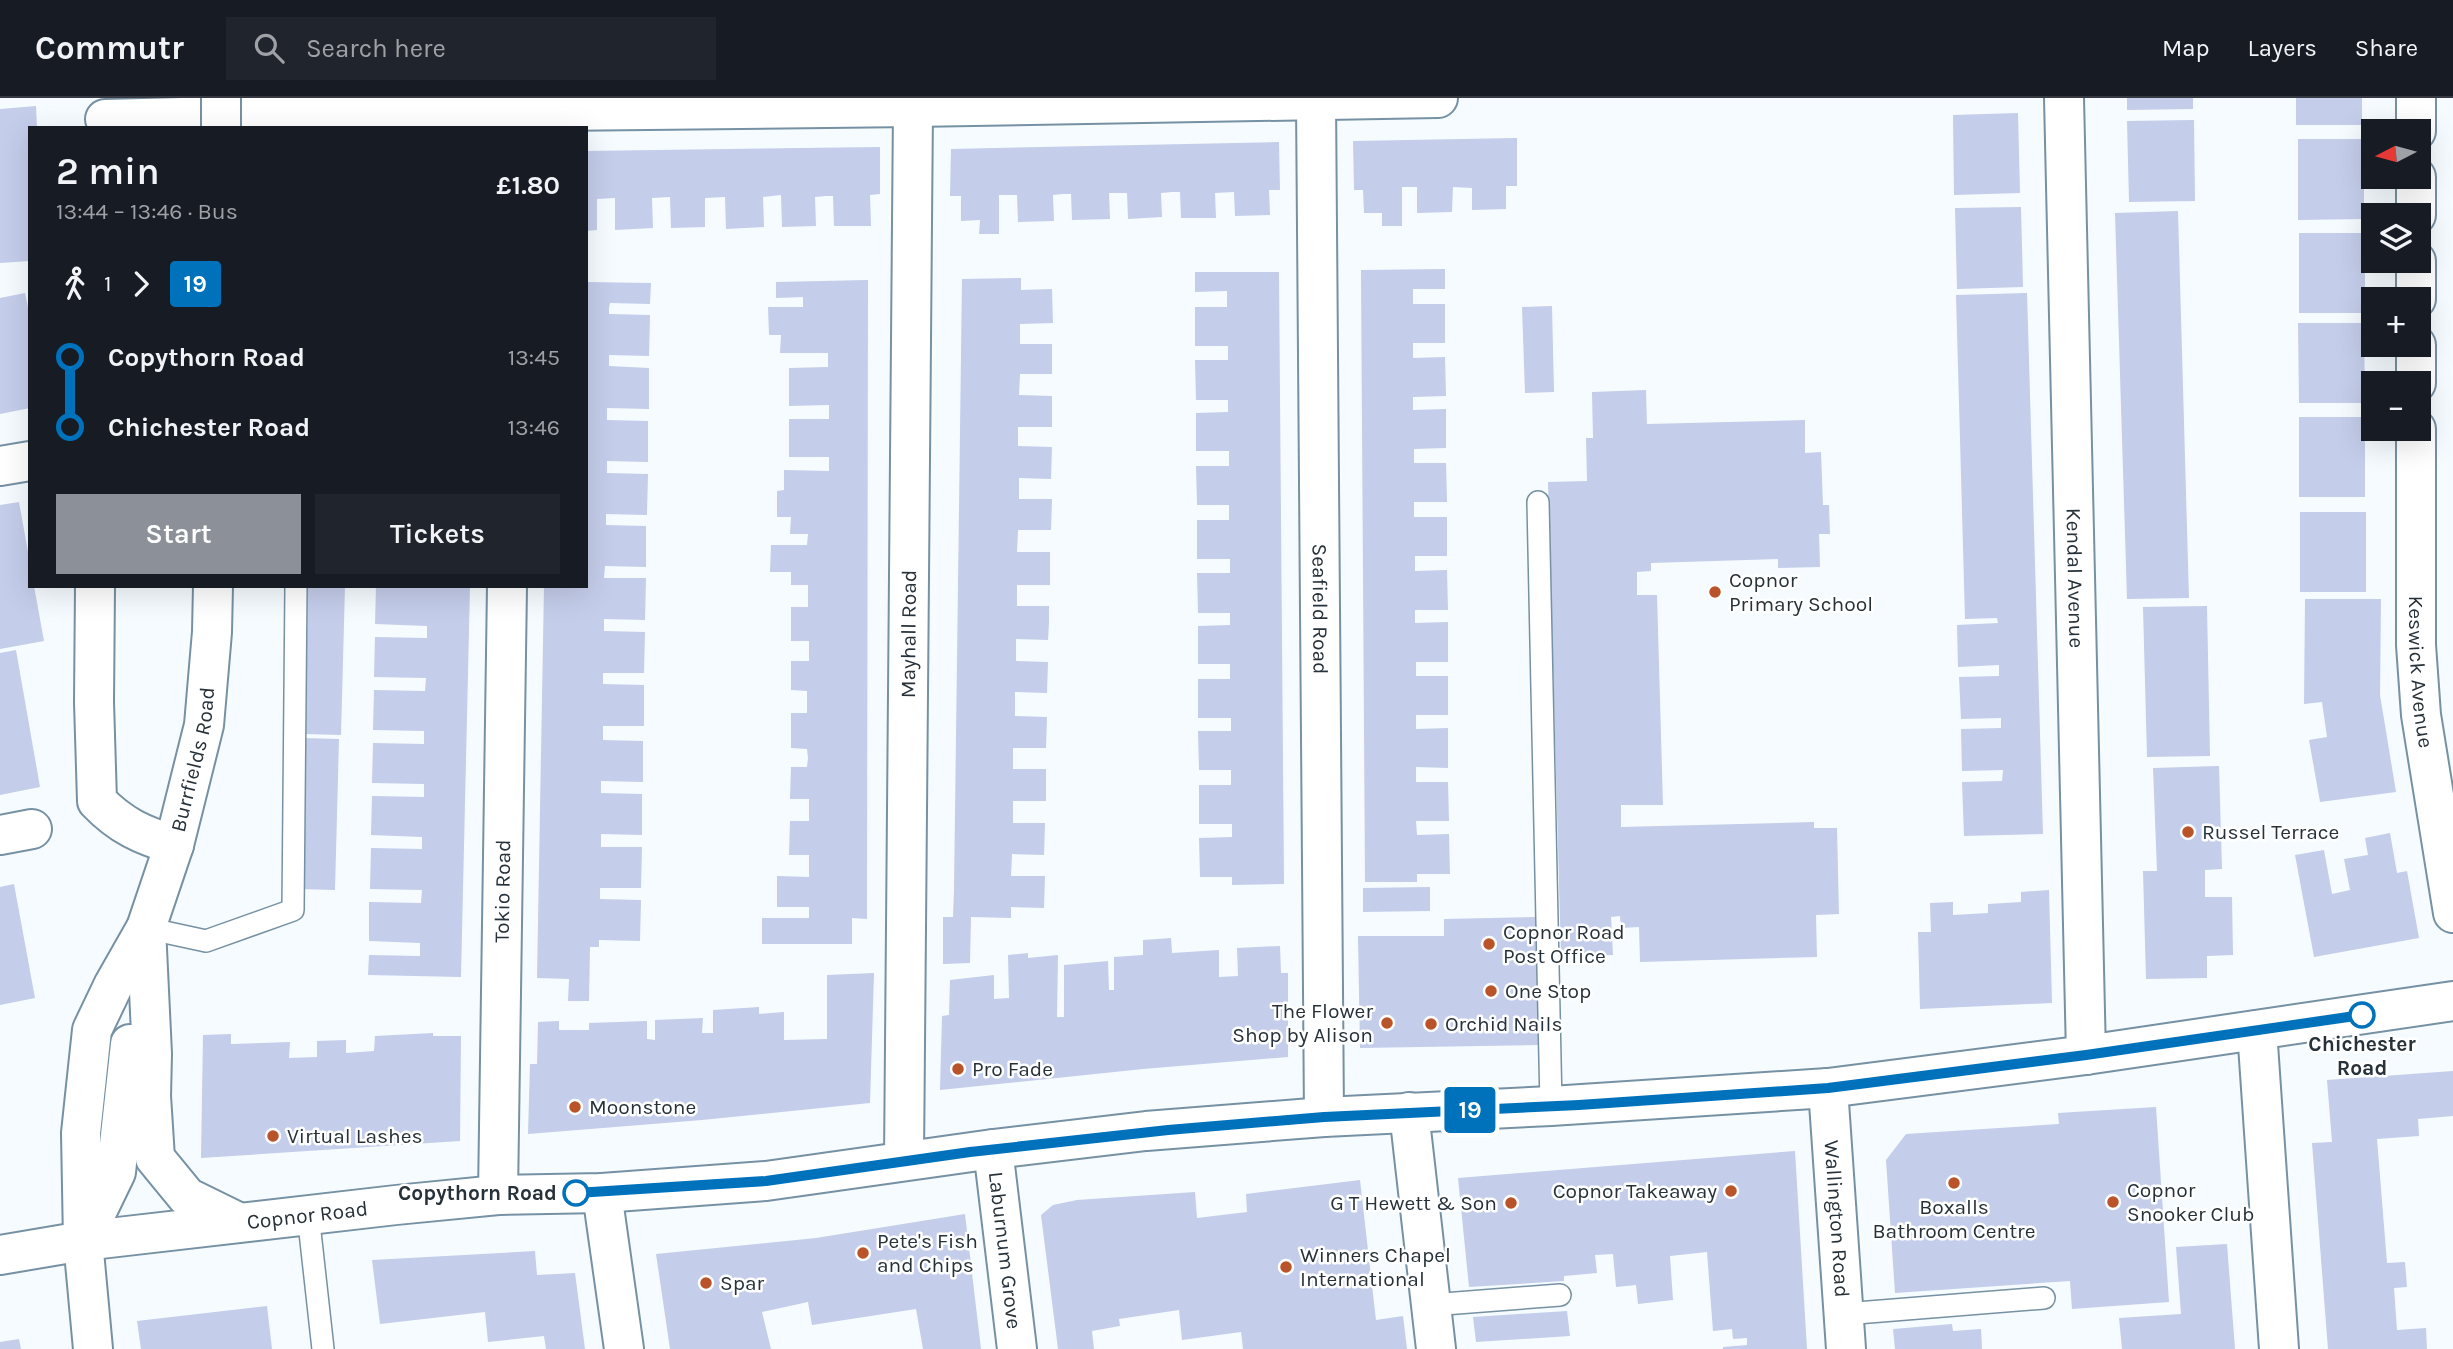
<!DOCTYPE html>
<meta charset="utf-8">
<style>
body{margin:0;font-family:Karla,sans-serif;background:#20242c;color:#f1f3f6;height:100vh;display:flex;flex-direction:column;font-size:26px;white-space:nowrap}
*{box-sizing:border-box;margin:0}
p{font-size:23px;color:#9ea1a6}
.icon{flex:none;width:38px;height:38px;fill:none;stroke:currentColor;stroke-width:2;stroke-linecap:round;stroke-linejoin:round}
.map{position:relative;flex:1;overflow:hidden}
.panel{position:absolute;left:28px;top:28px;width:560px;height:462px;display:flex;flex-direction:column;background:#171b24;border-radius:0px;box-shadow:0 7px 28px #0002}
.panel>*{flex:none}
.badge{padding:0 14px;border-radius:5px;font-size:24px;line-height:46px}
.needle{width:46px;rotate:264deg}
.controls{position:absolute;left:2361px;top:21px;display:grid;gap:14px}
.controls a{display:grid;place-items:center;width:70px;height:70px;border-radius:0px;background:#171b24;box-shadow:0 7px 28px #0002;font-size:35px}
.map>.badge{position:absolute;translate:-50% -50%;box-shadow:0 0 0 4px #fff}
.legs{display:flex;align-items:center;gap:10px;height:77px;padding:0 28px;font-size:23px}
.legs p{margin-inline-start:auto}
.headline{display:flex;align-items:center;justify-content:space-between;height:119px;padding:0 28px}
h1{font-size:38px;font-weight:600;line-height:52px}
.button{display:flex;gap:14px;margin-top:auto;padding:14px 28px}
.button a{flex:1;height:80px;border-radius:0px;background:#8c9099;color:#fff;font-size:28px;font-weight:600;line-height:80px;text-align:center}
.button a+a{background:#20242c;color:#f1f3f6}
ul{padding:0 28px;list-style:none}
li{display:flex;align-items:center;gap:24px;height:70px;font-size:26px}
li i{display:grid;place-items:center;width:10px;height:100%;margin:0 9px;background:currentColor}
li i::after{content:'';width:18px;height:18px;margin:-9px;border:5px solid;border-radius:50%;background:#171b24}
li p{margin-inline-start:auto}
li:first-child i{background:linear-gradient(#0000 50%,currentColor 0)}
li:last-child i{background:linear-gradient(currentColor 50%,#0000 0)}
header{display:flex;align-items:center;gap:42px;box-sizing:border-box;height:98px;padding:0 35px;background:#171b24;border-bottom:2px solid #363941}
header strong{font-size:33px}
nav{display:flex;gap:38px;margin-inline-start:auto;font-size:24px}
.search{width:490px;height:63px;background:#20242c;display:flex;align-items:center;gap:18px;box-sizing:border-box;padding:0 24px;border-radius:0px;color:#9ea1a6;font-size:26px}
.map>svg:first-child{display:block}
.building{fill:#c4cdea}
.lines{fill:none;stroke-linecap:round;stroke-linejoin:round}
.lane-casing{stroke:#7691a3;stroke-width:24}
.street-casing{stroke:#7691a3;stroke-width:42}
.secondary-casing{stroke:#7691a3;stroke-width:42}
.primary-casing{stroke:#7691a3;stroke-width:42}
.lane{stroke:#fff;stroke-width:21}
.street{stroke:#fff;stroke-width:38}
.secondary{stroke:#fff;stroke-width:38}
.primary{stroke:#fff;stroke-width:38}
.secondary-bridge-casing{stroke:#7691a3;stroke-width:42;stroke-linecap:butt}
.secondary-bridge{stroke:#fff;stroke-width:38}
.line-1-casing{stroke:#fff;stroke-width:16}
.line-1{stroke:#0072bc;stroke-width:10}
.poi-dot{fill:#b95329;stroke:#fff;stroke-width:2.5}
.stop-1-dot{fill:#fff;stroke:#0072bc;stroke-width:3.5}
.labels{text-anchor:middle;dominant-baseline:central;stroke-width:5;stroke-linejoin:round;paint-order:stroke}
.street-label{font-size:21px;fill:#263139;stroke:#fff}
.poi-label{font-size:21px;fill:#263139;stroke:#fff;text-anchor:start}
.stop-label{font-size:21px;font-weight:bold;fill:#263139;stroke:#fff}
</style>
<header>
<strong>Commutr</strong>
<div class="search"><svg class="icon" aria-label="search" viewBox="0 0 24 24"><circle cx="10" cy="10" r="6"/><path d="M15 15l6 6"/></svg>Search here</div>
<nav><a>Map</a><a>Layers</a><a>Share</a></nav>
</header>
<div class="map">
<svg width="2453" height="1251" viewBox="0 0 2453 1251">
<rect width="100%" height="100%" fill="#f5fbff"/>
<!-- building -->
<g class="building">
<polygon points="2127,0 2193,0 2193,11 2127,12"/>
<rect x="2296" y="0" width="66" height="27"/>
<polygon points="36,8 37,30 30,30 30,163 0,165 0,11"/>
<polygon points="2018,15 2020,95 1954,97 1953,17"/>
<polygon points="2194,22 2195,103 2129,104 2127,23"/>
<polygon points="1517,40 1517,88 1506,88 1506,111 1472,112 1472,90 1453,89 1452,114 1417,115 1417,89 1402,89 1402,128 1382,128 1382,115 1364,115 1363,92 1354,92 1353,43"/>
<polygon points="2298,41 2364,41 2364,121 2298,122"/>
<polygon points="1279,44 1280,92 1269,92 1270,117 1235,118 1234,94 1215,95 1216,120 1181,120 1180,94 1172,94 1161,95 1162,119 1128,121 1127,95 1109,95 1110,121 1072,122 1071,96 1063,96 1053,97 1054,123 1018,124 1017,97 999,97 999,136 979,136 980,122 961,123 961,98 950,98 951,51"/>
<polygon points="880,49 880,96 870,97 871,128 834,128 833,98 826,98 815,99 816,128 782,129 781,97 763,99 764,129 726,131 725,99 705,100 705,129 671,130 670,99 652,100 653,130 615,132 615,100 597,101 597,132 586,133 586,53"/>
<polygon points="2021,109 2023,189 1957,191 1955,110"/>
<polygon points="2178,113 2189,500 2127,501 2115,115"/>
<rect x="2299" y="135" width="66" height="80"/>
<polygon points="1445,171 1445,191 1413,191 1413,206 1445,206 1445,245 1413,245 1413,260 1445,259 1446,298 1413,299 1413,312 1446,311 1446,350 1414,351 1414,365 1446,365 1447,404 1414,404 1414,419 1447,419 1447,458 1415,458 1415,473 1447,472 1448,512 1415,512 1415,525 1448,524 1448,564 1416,564 1416,578 1448,578 1448,617 1416,617 1416,631 1448,630 1448,670 1416,669 1416,684 1448,684 1449,723 1416,723 1417,737 1449,736 1450,776 1417,776 1417,784 1365,784 1361,172"/>
<polygon points="1195,174 1279,174 1284,786 1232,787 1232,779 1200,779 1199,740 1232,739 1232,726 1199,726 1199,687 1231,687 1231,672 1199,672 1198,633 1231,633 1231,620 1198,620 1198,581 1230,581 1230,566 1198,566 1198,528 1230,527 1230,515 1198,515 1197,475 1230,475 1230,461 1197,461 1197,422 1229,422 1229,407 1197,407 1196,368 1229,368 1229,353 1196,353 1196,315 1228,314 1228,302 1196,302 1195,262 1228,262 1228,248 1195,248 1195,209 1227,209 1227,193 1195,194"/>
<polygon points="1021,180 1021,192 1052,191 1053,225 1020,226 1020,246 1052,246 1052,276 1020,276 1019,297 1052,298 1052,329 1018,329 1018,348 1052,349 1051,381 1019,380 1019,401 1052,401 1051,432 1018,432 1017,454 1050,454 1050,487 1017,487 1017,508 1049,508 1049,525 1048,542 1016,541 1016,563 1048,564 1047,595 1015,594 1015,618 1047,619 1046,650 1013,650 1013,671 1046,671 1046,703 1013,703 1013,725 1045,725 1044,757 1012,756 1011,778 1045,778 1044,810 1011,809 1011,820 971,819 970,865 943,866 943,819 953,819 954,792 962,181"/>
<polygon points="868,182 867,821 852,820 852,846 762,846 762,820 809,820 809,809 777,809 777,778 809,779 809,757 789,757 790,723 809,723 809,701 790,701 791,669 807,669 808,660 807,651 791,650 791,615 807,615 807,593 791,592 791,563 809,563 809,543 791,543 791,509 808,509 808,487 791,487 791,474 770,474 771,447 807,447 808,436 790,436 791,419 777,419 777,393 784,392 784,372 829,373 829,359 789,359 789,321 829,321 829,307 789,308 789,270 828,269 828,255 780,255 781,237 769,237 768,209 803,209 803,199 776,200 776,184"/>
<polygon points="586,184 651,185 650,206 610,205 609,210 609,216 650,217 649,258 609,257 609,268 649,270 649,311 607,310 607,322 648,323 648,364 607,363 607,375 648,376 647,417 606,416 606,427 646,428 646,469 605,468 604,480 646,480 645,522 604,521 604,533 645,534 644,575 603,575 603,586 644,587 644,628 603,628 603,642 643,643 643,684 601,683 601,695 642,696 642,737 601,736 601,749 642,749 641,790 600,790 600,801 641,802 640,843 599,842 599,849 590,849 589,903 568,903 569,881 537,880 544,488 586,488"/>
<polygon points="25,195 30,219 30,310 0,316 0,200"/>
<polygon points="2027,195 2043,736 1964,738 1962,684 2002,683 2003,672 1962,673 1961,631 2001,630 2001,620 1961,621 1959,579 1999,578 1999,567 1958,569 1957,527 1998,525 1997,520 1965,521 1956,197"/>
<polygon points="1552,208 1554,294 1525,295 1522,209"/>
<polygon points="2298,225 2364,225 2365,305 2299,305"/>
<polygon points="1646,292 1647,326 1805,322 1805,355 1821,354 1823,407 1829,407 1830,436 1819,436 1820,469 1778,470 1778,461 1651,465 1651,473 1637,474 1637,497 1657,497 1663,707 1621,707 1621,729 1814,724 1814,730 1837,730 1839,816 1816,817 1817,859 1640,864 1639,829 1621,830 1620,818 1611,819 1613,857 1561,858 1548,384 1587,383 1586,340 1593,340 1592,294"/>
<rect x="2299" y="319" width="66" height="80"/>
<polygon points="19,404 30,465 30,488 34,488 44,543 0,551 0,407"/>
<rect x="2300" y="414" width="66" height="80"/>
<polygon points="308,488 345,488 341,637 305,636"/>
<polygon points="376,488 470,488 461,879 368,877 369,857 420,858 420,845 369,843 369,804 421,805 422,792 370,791 371,750 422,751 422,739 371,737 372,698 424,699 424,686 372,685 373,645 424,646 424,633 373,632 374,592 425,593 426,580 374,579 375,539 427,540 427,528 375,526"/>
<polygon points="2305,501 2381,501 2380,597 2396,694 2320,704 2309,642 2327,639 2322,604 2304,606"/>
<polygon points="2207,508 2210,658 2147,659 2143,509"/>
<polygon points="16,552 40,689 0,697 0,555"/>
<polygon points="303,640 339,641 335,792 299,791"/>
<polygon points="2219,668 2222,771 2205,772 2205,799 2232,799 2233,857 2207,858 2207,880 2146,881 2143,773 2157,773 2153,670"/>
<polygon points="2390,735 2397,775 2407,773 2419,840 2314,859 2295,757 2324,752 2332,796 2350,792 2344,761 2368,757 2365,740"/>
<polygon points="14,786 35,900 0,907 0,789"/>
<polygon points="1430,789 1430,813 1363,814 1363,790"/>
<polygon points="2049,792 2052,905 1920,911 1918,834 1931,834 1930,805 1953,804 1953,817 1988,815 1988,806 2021,804 2021,794"/>
<polygon points="1536,819 1539,947 1360,950 1358,838 1444,838 1444,821"/>
<polygon points="1171,840 1172,855 1219,852 1219,879 1238,878 1237,850 1280,848 1281,875 1288,875 1288,959 1143,971 940,992 942,918 949,917 950,882 994,877 994,901 1009,900 1008,857 1028,855 1028,860 1058,857 1057,919 1064,919 1064,867 1108,863 1109,892 1114,892 1114,859 1143,857 1143,842"/>
<polygon points="874,875 870,1005 702,1022 528,1036 530,966 537,966 538,924 559,923 559,932 589,932 589,925 647,923 647,941 655,942 655,922 703,920 702,935 713,935 713,912 759,909 759,916 784,914 784,942 827,941 827,877"/>
<polygon points="433,935 433,938 461,938 460,1043 201,1060 203,937 231,936 231,946 290,944 289,960 317,959 317,943 346,942 346,955 374,953 375,938"/>
<polygon points="2453,973 2453,1018 2418,1021 2419,1038 2377,1041 2387,1165 2405,1164 2407,1189 2394,1190 2397,1232 2426,1230 2427,1251 2328,1251 2312,1045 2332,1044 2327,982"/>
<polygon points="2156,1009 2169,1204 2072,1211 2070,1183 1895,1195 1886,1062 1906,1036 2059,1026 2058,1015"/>
<polygon points="1795,1053 1807,1251 1723,1251 1723,1249 1747,1247 1747,1240 1733,1241 1732,1231 1713,1233 1707,1154 1670,1158 1673,1202 1638,1206 1636,1187 1616,1189 1613,1156 1595,1157 1597,1175 1564,1178 1564,1183 1469,1189 1458,1080"/>
<polygon points="1360,1082 1376,1222 1403,1218 1407,1251 1243,1251 1241,1234 1182,1242 1179,1212 1119,1221 1120,1228 1092,1233 1094,1251 1058,1251 1041,1117 1053,1107 1077,1102 1195,1094 1197,1120 1247,1114 1246,1096"/>
<polygon points="965,1116 981,1251 923,1251 916,1211 812,1227 808,1204 762,1214 771,1251 670,1251 656,1156 816,1140"/>
<polygon points="2227,1146 2235,1251 2122,1251 2119,1220 2181,1216 2176,1149"/>
<polygon points="535,1153 537,1177 575,1175 585,1251 546,1251 544,1238 488,1244 485,1214 380,1226 372,1162"/>
<polygon points="267,1208 272,1251 141,1251 137,1223"/>
<polygon points="1567,1213 1570,1238 1476,1244 1473,1219"/>
<polygon points="1952,1226 1953,1233 1981,1231 1982,1251 1895,1251 1893,1231"/>
<polygon points="19,1241 21,1251 0,1251 0,1244"/>
</g>
<g class="lines">
<!-- lane casing -->
<g class="lane-casing">
<g id="lane">
<polyline points="1538,404 1551,1008"/>
<polyline points="146,830 206,843 293,812 296,488"/>
<polyline points="308,1116 323,1251"/>
<polyline points="1431,1207 1560,1197"/>
<polyline points="1844,1216 2044,1200"/>
</g>
</g>
<!-- street casing -->
<g class="street-casing">
<g id="street">
<path id="s1" d="M2064,0l22,957"/>
<path id="s2" d="M1316,2l8,1017"/>
<polyline points="105,21 299,16 913,9 1438,0"/>
<polyline points="2416,33 2416,0"/>
<polyline points="2416,117 2416,79"/>
<polyline points="2416,201 2416,163"/>
<polyline points="2416,285 2416,247"/>
<path id="s3" d="M2416,331v216l5,70 32,198"/>
<polyline points="0,368 30,363"/>
<path d="M95,488l-1,116 3,99c24,25 45,34 77,44"/>
<polyline points="0,737 32,731"/>
<polyline points="2257,932 2279,1251"/>
<path id="s4" d="M1828,990l18,261"/>
<polyline points="1409,1014 1436,1251"/>
<path id="s5" d="M993,1051l24,200"/>
<path id="s6" d="M904,1063l9,-1054"/>
<polyline points="602,1095 624,1251"/>
<path id="s7" d="M498,1097l9,-609"/>
</g>
</g>
<!-- secondary casing -->
<g class="secondary-casing">
<g id="secondary">
<polyline points="146,830 152,956 151,998 155,1060 187,1099 238,1124"/>
<polyline points="87,1134 116,1074 130,946"/>
<path id="s8" d="M93,1251l-10,-108 -2,-108 11,-103 21,-44 33,-58 28,-83 30,-120 8,-93 1,-46"/>
</g>
</g>
<!-- primary casing -->
<g class="primary-casing">
<g id="primary">
<path id="s9" d="M0,1157l83,-14 313,-36 102,-10 104,-2 164,-12 227,-32 153,-18 178,-14 227,-11 277,-18 258,-33 367,-54"/>
</g>
</g>
<!-- lane -->
<use href="#lane" class="lane"/>
<!-- street -->
<use href="#street" class="street"/>
<!-- secondary -->
<use href="#secondary" class="secondary"/>
<!-- primary -->
<use href="#primary" class="primary"/>
<!-- secondary-bridge casing -->
<g class="secondary-bridge-casing">
<polyline id="secondary-bridge" points="221,0 221,30"/>
</g>
<!-- secondary-bridge -->
<use href="#secondary-bridge" class="secondary-bridge"/>
</g>
<g class="lines">
<!-- line-1 casing -->
<g class="line-1-casing">
<polyline id="line-1" points="576,1095 766,1083 970,1054 1168,1032 1324,1019 1579,1007 1828,990 2086,957 2362,917"/>
</g>
<!-- line-1 -->
<use href="#line-1" class="line-1"/>
</g>
<!-- markers -->
<g class="poi-dot">
<circle cx="1715" cy="494" r="7"/>
<circle cx="2188" cy="734" r="7"/>
<circle cx="1489" cy="846" r="7"/>
<circle cx="1491" cy="893" r="7"/>
<circle cx="1387" cy="925" r="7"/>
<circle cx="1431" cy="926" r="7"/>
<circle cx="958" cy="971" r="7"/>
<circle cx="575" cy="1009" r="7"/>
<circle cx="273" cy="1038" r="7"/>
<circle cx="1954" cy="1085" r="7"/>
<circle cx="1731" cy="1093" r="7"/>
<circle cx="2113" cy="1104" r="7"/>
<circle cx="1511" cy="1105" r="7"/>
<circle cx="863" cy="1155" r="7"/>
<circle cx="1286" cy="1169" r="7"/>
<circle cx="706" cy="1185" r="7"/>
</g>
<g class="stop-1-dot">
<circle cx="2362" cy="917" r="12"/>
<circle cx="576" cy="1095" r="12"/>
</g>
<g class="labels">
<!-- street labels -->
<g class="street-label">
<text stroke="none"><textPath href="#s1" startOffset="480">Kendal Avenue</textPath></text>
<text stroke="none"><textPath href="#s2" startOffset="509">Seafield Road</textPath></text>
<text stroke="none"><textPath href="#s6" startOffset="527">Mayhall Road</textPath></text>
<text stroke="none"><textPath href="#s3" startOffset="243">Keswick Avenue</textPath></text>
<text stroke="none"><textPath href="#s8" startOffset="611">Burrfields Road</textPath></text>
<text stroke="none"><textPath href="#s7" startOffset="304">Tokio Road</textPath></text>
<text stroke="none"><textPath href="#s9" startOffset="310">Copnor Road</textPath></text>
<text stroke="none"><textPath href="#s4" startOffset="131">Wallington Road</textPath></text>
<text stroke="none"><textPath href="#s5" startOffset="102">Laburnum Grove</textPath></text>
</g>
<!-- poi labels -->
<g class="poi-label">
<text x="1729" y="482">Copnor<tspan x="1729" dy="24">Primary School</tspan></text>
<text x="2202" y="734">Russel Terrace</text>
<text x="1503" y="834">Copnor Road<tspan x="1503" dy="24">Post Office</tspan></text>
<text x="1505" y="893">One Stop</text>
<text x="1373" y="913" text-anchor="end">The Flower<tspan x="1373" dy="24">Shop by Alison</tspan></text>
<text x="1445" y="926">Orchid Nails</text>
<text x="972" y="971">Pro Fade</text>
<text x="589" y="1009">Moonstone</text>
<text x="287" y="1038">Virtual Lashes</text>
<text x="2127" y="1092">Copnor<tspan x="2127" dy="24">Snooker Club</tspan></text>
<text x="1717" y="1093" text-anchor="end">Copnor Takeaway</text>
<text x="1497" y="1105" text-anchor="end">G T Hewett &amp; Son</text>
<text x="1954" y="1109" text-anchor="middle">Boxalls<tspan x="1954" dy="24">Bathroom Centre</tspan></text>
<text x="877" y="1143">Pete's Fish<tspan x="877" dy="24">and Chips</tspan></text>
<text x="1300" y="1157">Winners Chapel<tspan x="1300" dy="24">International</tspan></text>
<text x="720" y="1185">Spar</text>
</g>
<!-- stop labels -->
<g class="stop-label">
<text x="2362" y="946">Chichester<tspan x="2362" dy="24">Road</tspan></text>
<text x="557" y="1095" text-anchor="end">Copythorn Road</text>
</g>
</g>
</svg>
<div class="controls">
<a><svg class="needle" viewBox="-14 -14 28 28"><path d="M0-13l5 13h-10z" fill="#e53935"/><path d="M0 13l5-13h-10z" fill="#9ea1a6"/></svg></a>
<a><svg class="icon" aria-label="layers" viewBox="0 0 24 24"><path d="M12 4l9 5-9 5-9-5zM3 14l9 5 9-5"/></svg></a>
<a>+</a>
<a>−</a>
</div>
<b class="badge" style="left:1470px;top:1012px;background:#0072bc;color:#fff">19</b>
<section class="panel">
<div class="headline"><div><h1>2 min</h1><p>13:44 – 13:46 · Bus</p></div><b>£1.80</b></div>
<div class="legs"><svg class="icon" aria-label="walk" viewBox="0 0 24 24"><circle cx="13" cy="4" r="2"/><path d="M13 8l-2 6 4 7M11 14l-3 7M7 12l3-4h3l4 4"/></svg>1<svg class="icon" aria-label="forward" viewBox="0 0 24 24"><path d="M9 5l7 7-7 7"/></svg><b class="badge" style="background:#0072bc;color:#fff">19</b></div>
<ul>
<li><i style="color:#0072bc"></i><b>Copythorn Road</b><p>13:45</p></li>
<li><i style="color:#0072bc"></i><b>Chichester Road</b><p>13:46</p></li>
</ul>
<div class="button"><a>Start</a><a>Tickets</a></div>
</section>
</div>
